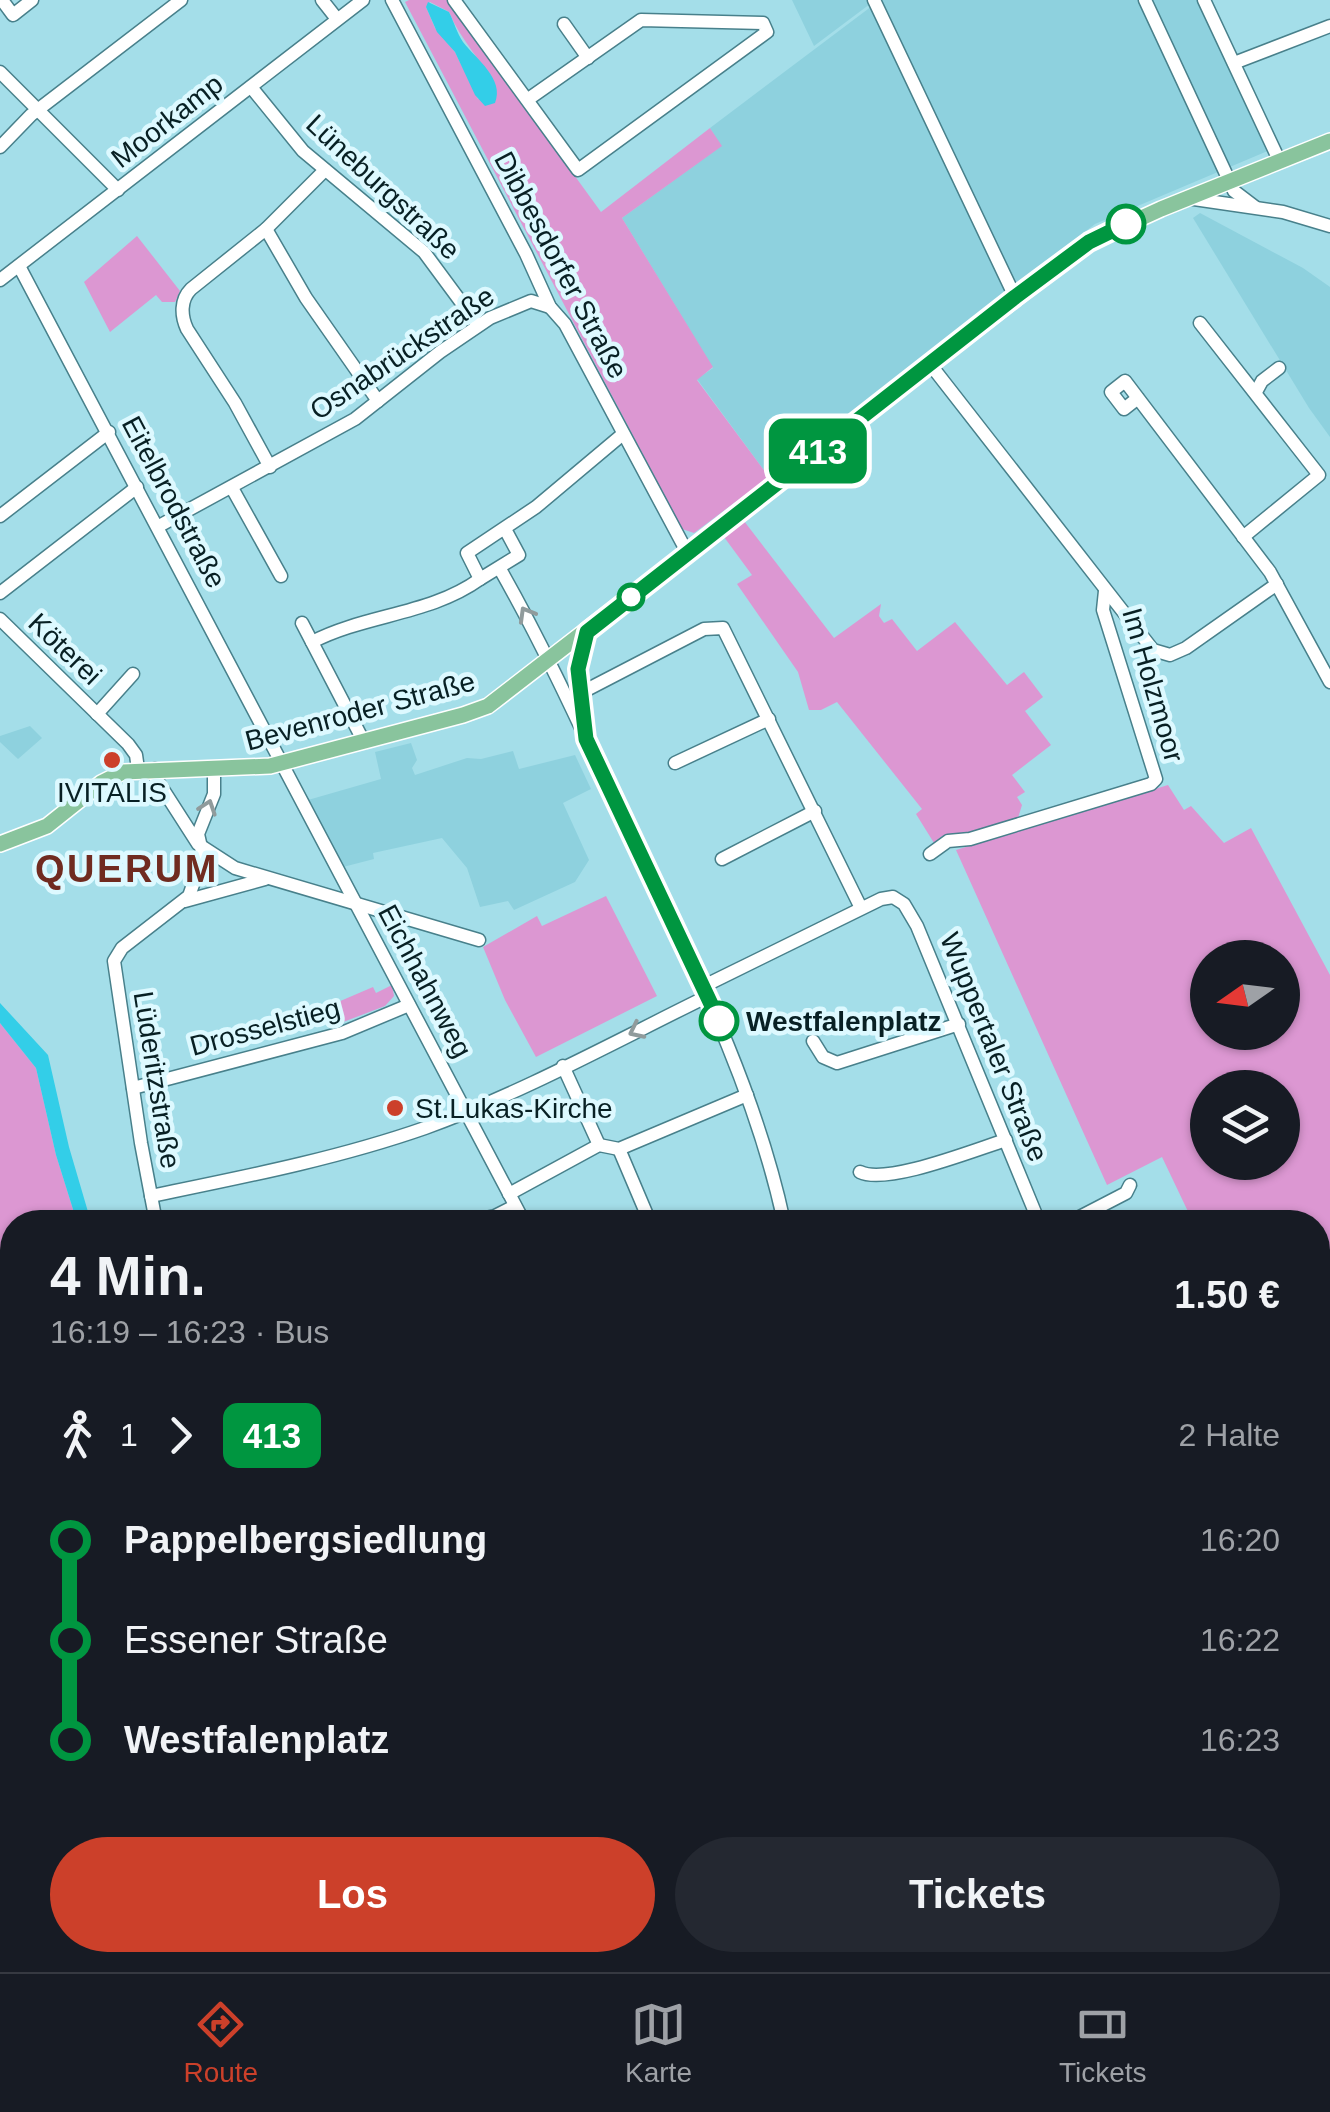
<!DOCTYPE html>
<html lang="de">
<meta charset="utf-8">
<style>
body{margin:0;font-family:Arial,sans-serif;background:#242831;color:#f1f3f6;height:100vh;display:flex;flex-direction:column;font-size:38px;white-space:nowrap}
*{box-sizing:border-box;margin:0}
p{font-size:32px;color:#9ea1a6}
.icon{flex:none;width:55px;height:55px;fill:none;stroke:currentColor;stroke-width:2;stroke-linecap:round;stroke-linejoin:round}
.map{position:relative;flex:1;overflow:hidden}
.details{position:absolute;left:0px;top:1210px;width:1330px;height:762px;display:flex;flex-direction:column;background:#171b24;border-radius:40px 40px 0 0;box-shadow:0 2px 8px #0004}
.details>*{flex:none}
.badge{padding:0 20px;border-radius:15px;font-size:35px;line-height:65px}
.needle{width:65px;rotate:256deg}
.buttons{position:absolute;left:1190px;top:940px;display:grid;gap:20px}
.buttons a{display:grid;place-items:center;width:110px;height:110px;border-radius:50%;background:#171b24;box-shadow:0 2px 8px #0004;font-size:50px}
.map>.badge{position:absolute;translate:-50% -50%;box-shadow:0 0 0 5px #fff}
.legs{display:flex;align-items:center;gap:15px;height:110px;padding:0 50px;font-size:32px}
.legs p{margin-inline-start:auto}
.overview{display:flex;align-items:center;justify-content:space-between;height:170px;padding:0 50px}
h1{font-size:55px;font-weight:600;line-height:75px}
.button{display:flex;gap:20px;margin-top:auto;padding:20px 50px}
.button a{flex:1;height:115px;border-radius:60px;background:#cc402a;color:#fff;font-size:40px;font-weight:600;line-height:115px;text-align:center}
.button a+a{background:#242831;color:#f1f3f6}
ul{padding:0 50px;list-style:none}
li{display:flex;align-items:center;gap:35px;height:100px;font-size:38px}
li i{display:grid;place-items:center;width:15px;height:100%;margin:0 12px;background:currentColor}
li i::after{content:'';width:25px;height:25px;margin:-12px;border:8px solid;border-radius:50%;background:#171b24}
li p{margin-inline-start:auto}
li:first-child i{background:linear-gradient(#0000 50%,currentColor 0)}
li:last-child i{background:linear-gradient(currentColor 50%,#0000 0)}
.tab-bar{display:flex;justify-content:space-around;align-items:center;height:140px;border-top:2px solid #363941;background:#171b24;font-size:28px;color:#9ea1a6}
.tab-bar a{display:grid;justify-items:center;gap:5px}
.tab-bar .on{color:#cc402a}
.map>svg:first-child{display:block}
.built{fill:#8ed1de}
.green{fill:#dc97d2;fill-rule:evenodd}
.water{fill:#33cee8}
.lines{fill:none;stroke-linecap:round;stroke-linejoin:round}
.stream{stroke:#33cee8;stroke-width:2.5}
.minor-casing{stroke:#48808b;stroke-width:15}
.major-casing{stroke:#fff;stroke-width:18}
.minor{stroke:#fff;stroke-width:12}
.major{stroke:#89c49d;stroke-width:15}
.rail-casing{stroke:#5b858c;stroke-width:6}
.rail{stroke:#ddf9ff;stroke-width:2.5;stroke-dasharray:8;stroke-linecap:butt}
.oneway{stroke:#909b9c}
.line-1-casing{stroke:#fff;stroke-width:22}
.line-1{stroke:#009640;stroke-width:15}
.stop-1-dot{fill:#fff;stroke:#009640;stroke-width:5}
.poi-dot{fill:#cc402a;stroke:#ddf9ff;stroke-width:4}
.labels{text-anchor:middle;dominant-baseline:central;stroke-width:9;stroke-linejoin:round;paint-order:stroke}
.street-label{font-size:28px;fill:#082024;stroke:#ddf9ff}
.poi-label{font-size:28px;fill:#082024;stroke:#ddf9ff}
.stop-label{font-size:28px;font-weight:bold;fill:#082024;stroke:#ddf9ff;text-anchor:start}
.district-label{font-size:38px;font-weight:bold;letter-spacing:2.5px;fill:#702b20;stroke:#ddf9ff}
</style>
<div class="map">
<svg width="1330" height="1972" viewBox="0 0 1330 1972">
<rect width="100%" height="100%" fill="#a4dee9"/>
<!-- built -->
<g class="built">
<polygon points="792,0 1198,0 1270,150 1095,224 769,477 697,379 713,368 622,218 721,146 710,128 872,6 870,4 814,46"/>
<polygon points="1200,213 1303,268 1330,287 1330,437 1309,408 1193,218"/>
<polygon points="30,726 42,738 18,759 0,742 0,736"/>
<polygon points="411,743 417,760 412,768 415,775 467,758 481,759 513,751 519,769 575,755 591,789 563,803 589,860 575,882 514,910 508,901 480,907 467,868 442,838 373,853 374,859 343,867 308,800 381,779 375,752"/>
<polygon points="1318,1808 1330,1840 1318,1906"/>
</g>
<!-- green -->
<g class="green">
<path d="M409,0h38l154,212 109,-84 12,18 -100,72 91,149 -16,13 72,97 -75,56 -12,-4 -277,-527zM430,2l19,10c12,29 33,48 47,76l-18,11 -23,-47 -20,-24 -9,-21z"/>
<polygon points="137,236 180,291 175,302 162,302 156,295 110,332 84,282"/>
<polygon points="744,521 834,638 881,604 879,616 884,623 892,619 917,651 955,622 1007,685 1024,672 1043,697 1025,711 1051,745 1012,775 1025,792 1017,797 1022,805 1018,818 976,834 942,836 934,843 916,814 922,809 837,702 821,710 809,710 798,672 737,584 752,575 724,537"/>
<path d="M1168,785l16,25 7,-4 33,37 27,-15 79,147v279l-12,1v-33h-125l-31,-65 -55,28 -151,-335zM1208,958h74v74h-74zM1208,1088h74v74h-74z"/>
<polygon points="606,896 657,996 536,1057 505,1000 483,947 537,916 542,926"/>
<polygon points="392,985 394,996 385,1006 338,1024 331,1005 373,987 376,993"/>
<polygon points="0,1023 36,1068 56,1155 77,1222 12,1222 12,1473 0,1473"/>
<polygon points="1330,1301 1330,1455 1318,1463 1318,1310"/>
<polygon points="12,1487 12,1752 0,1778 0,1491"/>
<polygon points="1330,1611 1330,1840 1318,1808 1318,1615"/>
<polygon points="12,1778 12,1960 103,1960 55,1972 0,1972 0,1801"/>
<polygon points="1323,1910 1330,1919 1330,1972 1311,1972 1313,1960 1318,1960"/>
<polygon points="870,1960 1256,1960 1261,1965 1253,1972 872,1972"/>
</g>
<!-- water -->
<g class="water">
<path d="M428,2l21,10c5,10 8,21 14,30 13,17 42,37 32,61l-10,3 -10,-11 -20,-43 -18,-20 -11,-25z"/>
<polygon points="0,1003 48,1055 69,1147 91,1222 77,1222 56,1155 36,1068 0,1023"/>
</g>
<g class="lines">
<!-- stream -->
<g class="stream">
<polyline points="1318,1269 1330,1264"/>
<polyline points="0,1468 12,1468"/>
</g>
<!-- minor casing -->
<g class="minor-casing">
<g id="minor">
<polyline points="2,0 13,15 32,0"/>
<polyline points="322,0 337,19"/>
<polyline points="392,0 526,254 550,307 565,324 687,552"/>
<polyline points="454,0 578,170 767,32 763,23 641,20 527,100"/>
<polyline points="874,0 1015,297"/>
<polyline points="1145,0 1234,191 1255,207"/>
<polyline points="1204,0 1279,160"/>
<polyline points="564,24 588,58"/>
<polyline points="1234,63 1330,26"/>
<polyline points="0,72 118,190"/>
<polyline points="251,87 303,151 424,252 478,325"/>
<polyline points="0,147 31,115 181,0"/>
<polyline points="1187,198 1283,212 1330,226"/>
<polyline points="266,229 306,298 378,401"/>
<polyline points="19,266 524,1222"/>
<polyline points="0,280 363,0"/>
<polyline points="1200,323 1319,475 1243,537"/>
<polyline points="930,364 1153,650 1170,655 1186,648 1277,584"/>
<polyline points="1256,392 1262,381 1279,368"/>
<polyline points="1138,398 1124,409 1111,392 1125,381 1270,572 1330,682"/>
<path d="M270,467l-35,-64 -48,-74c-6,-13 -7,-29 4,-40l75,-60 59,-59"/>
<polyline points="232,488 281,576"/>
<polyline points="0,516 109,432"/>
<polyline points="159,526 355,419 440,352 490,318 531,301 550,307"/>
<polyline points="505,529 519,555 480,579 467,553 536,507 623,434"/>
<path d="M500,569c50,88 91,181 134,272 59,124 121,246 150,381"/>
<polyline points="0,593 137,487"/>
<polyline points="0,619 128,744 136,755 138,769"/>
<polyline points="302,623 364,742"/>
<path d="M312,642c54,-28 118,-27 168,-63"/>
<polyline points="569,699 704,629 723,628 861,908"/>
<polyline points="97,714 133,674"/>
<polyline points="584,722 578,669 587,632"/>
<polyline points="675,763 769,719"/>
<polyline points="155,769 155,777 198,844 235,868 479,940"/>
<polyline points="930,854 948,841 970,839 1151,784 1156,779 1103,610 1105,591"/>
<polyline points="722,859 815,811"/>
<polyline points="185,901 265,879"/>
<polyline points="704,986 881,899 893,897 904,904 917,926 1039,1222"/>
<polyline points="813,1041 823,1057 837,1063 959,1024"/>
<polyline points="563,1066 599,1145"/>
<polyline points="133,1088 342,1033 409,1005"/>
<polyline points="619,1149 650,1222"/>
<path d="M860,1172c27,13 114,-22 146,-32"/>
<polyline points="509,1194 599,1145 619,1149 747,1095"/>
<path d="M151,1196c92,-19 185,-37 274,-68 95,-34 193,-88 283,-132"/>
<polyline points="156,1222 141,1143 114,961 122,948 189,896 203,856 198,834 214,794 214,770"/>
<polyline points="465,1222 495,1216 515,1206"/>
<polyline points="1070,1222 1126,1193 1130,1185"/>
<polyline points="1318,1305 1330,1295"/>
<polyline points="1318,1609 1330,1604"/>
<polyline points="1264,1960 1276,1972"/>
<polyline points="445,1972 477,1960"/>
<polyline points="618,1972 650,1960"/>
</g>
</g>
<!-- major casing -->
<g class="major-casing">
<polyline id="major" points="0,844 47,826 101,783 123,772 270,766 463,715 488,706 1089,242 1161,209 1330,141"/>
</g>
<!-- minor -->
<use href="#minor" class="minor"/>
<!-- major -->
<use href="#major" class="major"/>
<!-- rail casing -->
<g class="rail-casing">
<g id="rail">
<polyline points="0,1486 12,1481"/>
<polyline points="1318,1566 1330,1564"/>
<polyline points="1318,1587 1330,1582"/>
<polyline points="827,1972 837,1960"/>
</g>
</g>
<!-- rail -->
<use href="#rail" class="rail"/>
</g>
<!-- one-way arrows -->
<defs><path id="oneway-chevron" d="M-2-3.5L2.5 0L-2 3.5" fill="none" stroke-width="1.6" stroke-linecap="round" stroke-linejoin="round" transform="scale(2.5)"/></defs>
<g class="oneway">
<use href="#oneway-chevron" transform="translate(526 614) rotate(-120)"/>
<use href="#oneway-chevron" transform="translate(208 807) rotate(-71)"/>
<use href="#oneway-chevron" transform="translate(636 1031) rotate(154)"/>
</g>
<g class="lines">
<!-- line-1 casing -->
<g class="line-1-casing">
<polyline id="line-1" points="719,1021 586,739 578,669 587,632 1015,297 1089,242 1126,224"/>
</g>
<!-- line-1 -->
<use href="#line-1" class="line-1"/>
</g>
<!-- markers -->
<g class="stop-1-dot">
<circle cx="1126" cy="224" r="18"/>
<circle cx="631" cy="597" r="12"/>
<circle cx="719" cy="1021" r="18"/>
</g>
<g class="poi-dot">
<circle cx="112" cy="760" r="10"/>
<circle cx="395" cy="1108" r="10"/>
</g>
<g class="labels">
<!-- street labels -->
<g class="street-label">
<text transform="translate(167 121) rotate(-38)">Moorkamp</text>
<text transform="translate(383 187) rotate(43)">Lüneburgstraße</text>
<text transform="translate(561 265) rotate(62)">Dibbesdorfer Straße</text>
<text transform="translate(402 353) rotate(-34)">Osnabrückstraße</text>
<text transform="translate(174 502) rotate(62)">Eitelbrodstraße</text>
<text transform="translate(65 649) rotate(44)">Köterei</text>
<text transform="translate(1153 685) rotate(74)">Im Holzmoor</text>
<text transform="translate(360 711) rotate(-15)">Bevenroder Straße</text>
<text transform="translate(425 981) rotate(62)">Eichhahnweg</text>
<text transform="translate(265 1027) rotate(-15)">Drosselstieg</text>
<text transform="translate(994 1047) rotate(68)">Wuppertaler Straße</text>
<text transform="translate(157 1080) rotate(81)">Lüderitzstraße</text>
</g>
<!-- poi labels -->
<g class="poi-label">
<text x="112" y="792">IVITALIS</text>
<text x="415" y="1108" text-anchor="start">St.Lukas-Kirche</text>
</g>
<!-- stop labels -->
<g class="stop-label">
<text x="746" y="1021">Westfalenplatz</text>
</g>
<!-- district labels -->
<g class="district-label">
<text x="127" y="869">QUERUM</text>
</g>
</g>
</svg>
<div class="buttons">
<a><svg class="needle" viewBox="-14 -14 28 28"><path d="M0-13l5 13h-10z" fill="#e53935"/><path d="M0 13l5-13h-10z" fill="#9ea1a6"/></svg></a>
<a><svg class="icon" aria-label="layers" viewBox="0 0 24 24"><path d="M12 4l9 5-9 5-9-5zM3 14l9 5 9-5"/></svg></a>
</div>
<b class="badge" style="left:818px;top:451px;background:#009640;color:#fff">413</b>
<section class="details">
<div class="overview"><div><h1>4 Min.</h1><p>16:19 – 16:23 · Bus</p></div><b>1.50 €</b></div>
<div class="legs"><svg class="icon" aria-label="walk" viewBox="0 0 24 24"><circle cx="13" cy="4" r="2"/><path d="M13 8l-2 6 4 7M11 14l-3 7M7 12l3-4h3l4 4"/></svg>1<svg class="icon" aria-label="forward" viewBox="0 0 24 24"><path d="M9 5l7 7-7 7"/></svg><b class="badge" style="background:#009640;color:#fff">413</b><p>2 Halte</p></div>
<ul>
<li><i style="color:#009640"></i><b>Pappelbergsiedlung</b><p>16:20</p></li>
<li><i style="color:#009640"></i><span>Essener Straße</span><p>16:22</p></li>
<li><i style="color:#009640"></i><b>Westfalenplatz</b><p>16:23</p></li>
</ul>
<div class="button"><a>Los</a><a>Tickets</a></div>
</section>
</div>
<nav class="tab-bar">
<a class="on"><svg class="icon" aria-label="directions" viewBox="0 0 24 24"><path d="M12 3l9 9-9 9-9-9zM9 14v-3h6M13 9l2 2-2 2"/></svg>Route</a>
<a><svg class="icon" aria-label="map" viewBox="0 0 24 24"><path d="M3 6l6-2 6 2 6-2v14l-6 2-6-2-6 2zM9 4v14M15 6v14"/></svg>Karte</a>
<a><svg class="icon" aria-label="tickets" viewBox="0 0 24 24"><path d="M3 7h18v10H3zM15 7v10"/></svg>Tickets</a>
</nav>
